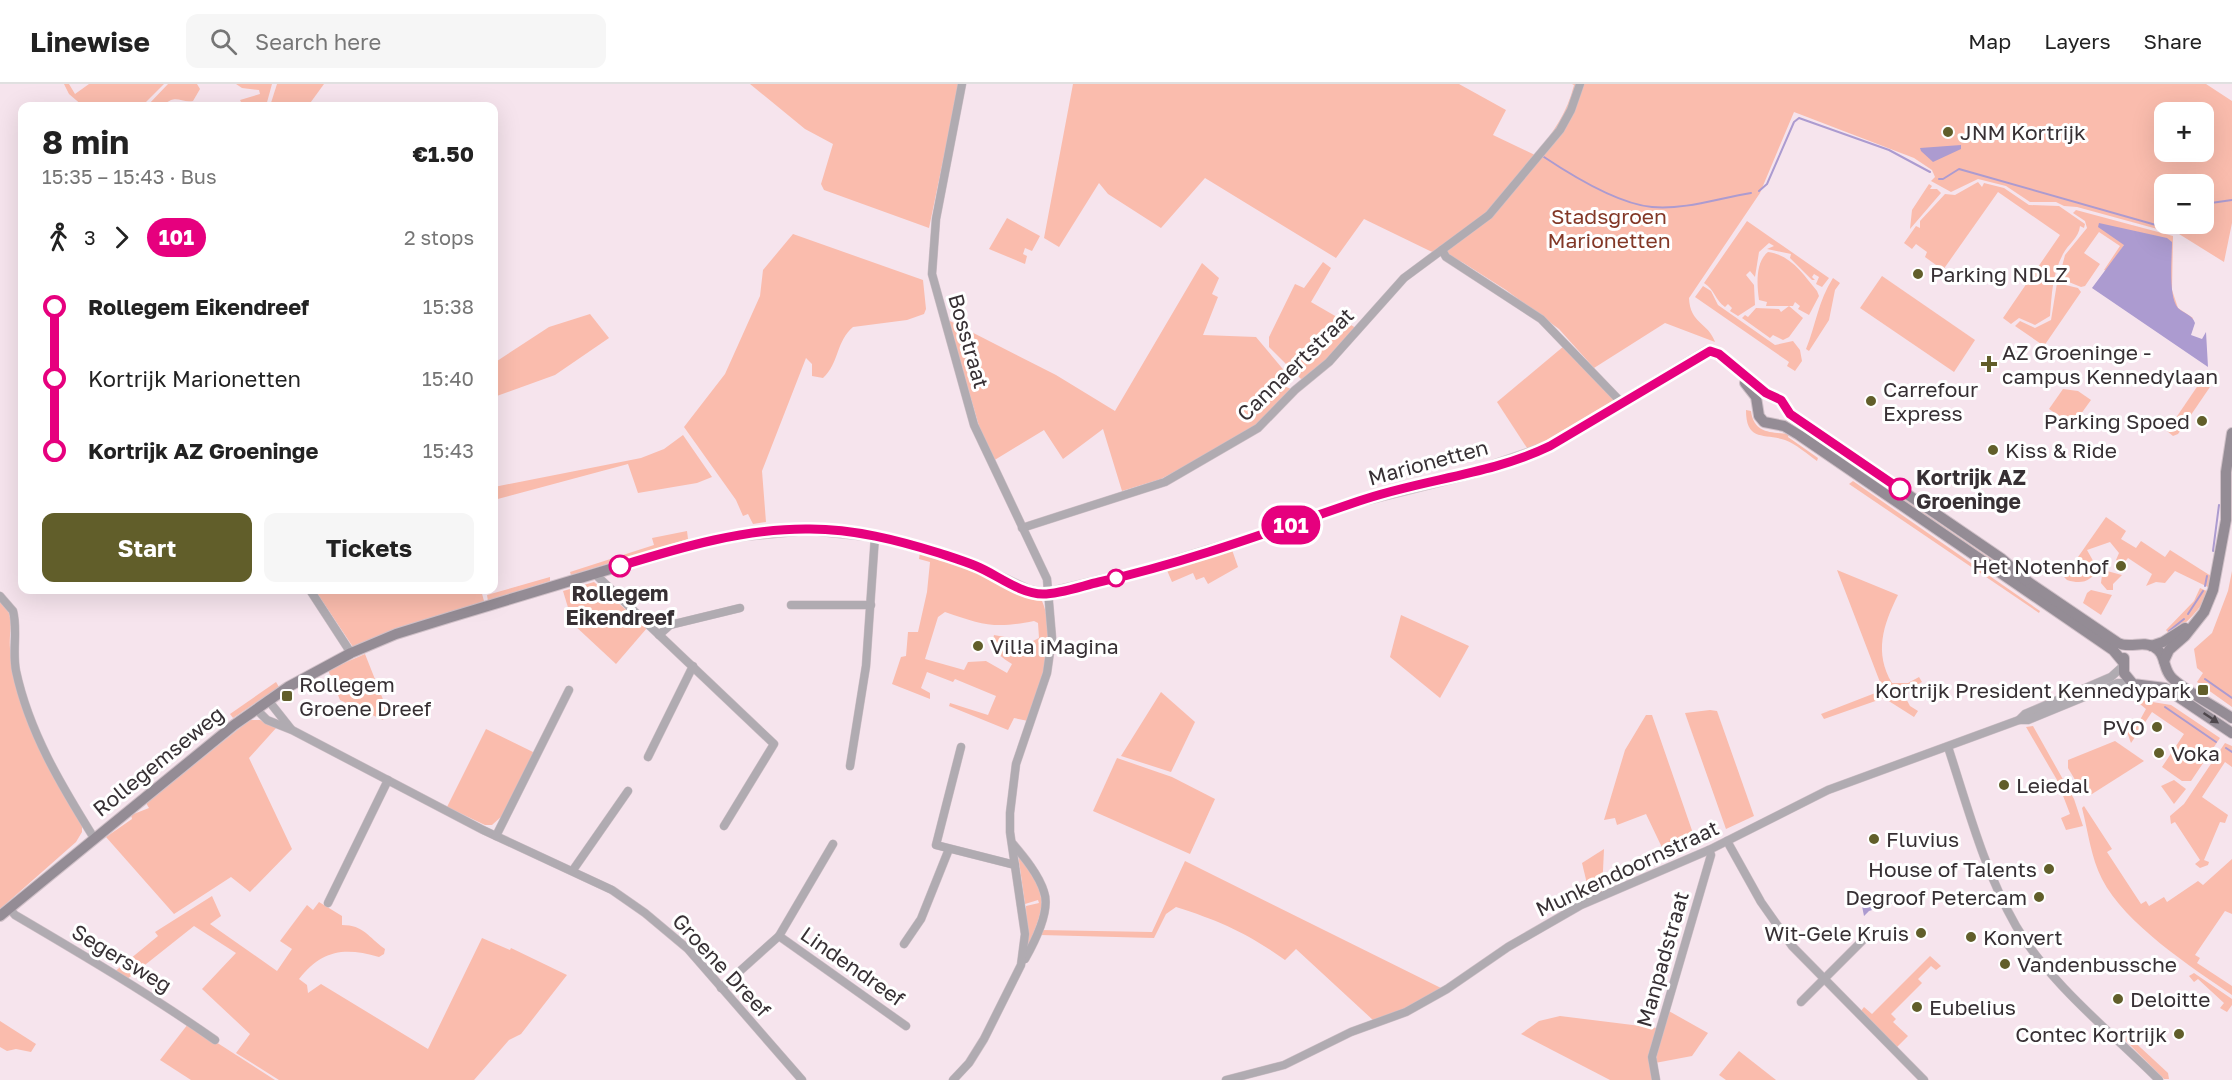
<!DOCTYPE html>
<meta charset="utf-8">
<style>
body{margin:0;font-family:"Golos Text",sans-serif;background:#f6f6f6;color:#222;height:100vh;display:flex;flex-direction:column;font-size:22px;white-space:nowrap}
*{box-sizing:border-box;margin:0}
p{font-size:20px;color:#767676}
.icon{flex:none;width:33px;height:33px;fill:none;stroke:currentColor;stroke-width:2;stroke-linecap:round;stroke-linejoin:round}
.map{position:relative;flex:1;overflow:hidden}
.sheet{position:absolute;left:18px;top:18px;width:480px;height:492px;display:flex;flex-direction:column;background:#fff;border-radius:12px;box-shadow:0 6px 24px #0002}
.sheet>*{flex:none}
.badge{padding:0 12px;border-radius:20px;font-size:21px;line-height:39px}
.fabs{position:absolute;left:2154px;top:18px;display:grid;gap:12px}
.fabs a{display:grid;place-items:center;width:60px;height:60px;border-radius:12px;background:#fff;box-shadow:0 6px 24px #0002;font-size:30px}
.map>.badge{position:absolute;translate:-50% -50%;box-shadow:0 0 0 3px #fff}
.legs{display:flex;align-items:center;gap:9px;height:66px;padding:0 24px;font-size:20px}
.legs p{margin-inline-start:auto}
.summary{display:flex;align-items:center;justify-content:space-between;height:102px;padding:0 24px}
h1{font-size:33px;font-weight:700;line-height:45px}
.action{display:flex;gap:12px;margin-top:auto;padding:12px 24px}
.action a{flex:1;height:69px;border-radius:12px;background:#615e2a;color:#fff;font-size:24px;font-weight:700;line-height:69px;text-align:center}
.action a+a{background:#f6f6f6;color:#222}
ul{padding:0 24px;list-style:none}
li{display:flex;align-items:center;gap:21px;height:72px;font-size:22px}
li i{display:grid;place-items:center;width:9px;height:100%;margin:0 8px;background:currentColor}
li i::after{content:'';width:15px;height:15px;margin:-8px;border:4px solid;border-radius:50%;background:#fff}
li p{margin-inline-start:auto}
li:first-child i{background:linear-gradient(#0000 50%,currentColor 0)}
li:last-child i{background:linear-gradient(currentColor 50%,#0000 0)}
header{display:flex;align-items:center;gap:36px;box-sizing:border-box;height:84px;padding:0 30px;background:#fff;border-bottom:2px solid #e0e0e0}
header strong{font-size:28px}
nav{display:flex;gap:33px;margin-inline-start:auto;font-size:21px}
.search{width:420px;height:54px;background:#f6f6f6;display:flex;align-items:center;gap:15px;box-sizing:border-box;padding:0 21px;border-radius:12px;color:#767676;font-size:22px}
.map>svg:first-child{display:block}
.green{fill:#fabcad;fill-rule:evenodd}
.water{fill:#ac9bd0}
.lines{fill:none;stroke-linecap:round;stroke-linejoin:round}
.stream{stroke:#ac9bd0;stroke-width:2}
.street-casing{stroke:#d0c0c8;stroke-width:9}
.secondary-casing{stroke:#d0c0c8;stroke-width:12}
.street{stroke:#b0abb1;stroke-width:8}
.secondary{stroke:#948c95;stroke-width:10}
.oneway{fill:#4e474c}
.line-1-casing{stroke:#fff;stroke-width:14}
.line-1{stroke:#e6007e;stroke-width:9}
.poi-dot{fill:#615e2a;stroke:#fff;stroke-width:2}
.stop-1-dot{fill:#fff;stroke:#e6007e;stroke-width:3}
.labels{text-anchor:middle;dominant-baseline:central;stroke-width:6;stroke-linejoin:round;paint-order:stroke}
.poi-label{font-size:21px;fill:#373034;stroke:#fff;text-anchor:start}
.park-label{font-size:21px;fill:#833827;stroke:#fff}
.street-label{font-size:21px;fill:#373034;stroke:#fff}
.stop-label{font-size:21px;font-weight:bold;fill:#373034;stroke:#fff;text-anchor:start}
</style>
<header>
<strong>Linewise</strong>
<div class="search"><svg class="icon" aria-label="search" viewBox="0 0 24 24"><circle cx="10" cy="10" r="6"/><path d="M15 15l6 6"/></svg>Search here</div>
<nav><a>Map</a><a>Layers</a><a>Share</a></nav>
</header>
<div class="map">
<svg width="2232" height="996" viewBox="0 0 2232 996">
<rect width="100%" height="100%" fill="#f6e4ed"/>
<!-- green -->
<g class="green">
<polygon points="64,0 69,0 75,10 89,0 164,0 142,22 83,22 69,10"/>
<path d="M168,0h29l3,5 -7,12c-12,2 -17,-7 -28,3l2,2h-20z"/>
<polygon points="236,0 272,0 266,22 243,22 240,16 260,10 259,6 242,4"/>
<polygon points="277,0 324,0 308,22 270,22"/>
<polygon points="750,0 959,0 929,144 824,106 821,100 833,60 805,45"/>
<path d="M1073,0h386l47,26 -13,25 42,20c18,-22 32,-42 39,-70l-2,-1h634l26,17v122l-8,39 -45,-28 4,-10h21v-40h-40v40h15l-7,9 -95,-26 -13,-1 -8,-4h-26l-24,-16 -28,-7 -27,13 -20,-11 4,-4 -3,-7 -18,-12 -120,-46 -34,81 -71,105c1,26 19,24 26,44l-50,-19 -71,45 -35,-39 -53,-39 -44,-28 -32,-11 -66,-32 -28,39 -131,-80 -44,50 -53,-34 -9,-11 -40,64 -15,-9zM2164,28h40v40h-40z"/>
<path d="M1978,98l4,5 2,-4 20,5 25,17 30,1 26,18 -1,4 -4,-2c-1,12 -12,18 -17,28 -11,21 -11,40 -13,62l-15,9 -16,-7 -8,6 -8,-6 57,-83 -62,-43 -55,78 -18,-13 2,-5 -11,-8 -4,5 -8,-6 12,-17 4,2v-7l25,-27 10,1z"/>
<polygon points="1929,100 1932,102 1930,105 1937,105 1941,109 1910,145 1912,126"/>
<polygon points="2076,126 2173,152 2172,206 2178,224 2193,234 2188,240 2124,161 2107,187 2104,186 2120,162 2099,148 2084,169 2100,180 2085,202 2081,203 2059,194 2065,171 2087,144 2085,137 2073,129"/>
<polygon points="1007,134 1040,152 1032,167 1025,164 1023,170 1027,172 1025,180 989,165"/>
<path d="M1747,137l82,57 -7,9 -6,-3 3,-7 -5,-3 -2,3 3,3h-3l-22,-22 1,-4 -24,-5 7,-3 -5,-3 -10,9 -4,25 -5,-6 -4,4 8,10 1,20 -17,11 -8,-5 2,-3 -4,-4 -3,3c-10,-7 -10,-17 -21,-24z"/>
<path d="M793,150l130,46 3,29 -2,5 -17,6 -54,7c-17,14 -14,37 -30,51l-11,-2v-12l-6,-6 -44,113 4,51 -13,2 -5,-10 -5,2 -7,-16 -52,-73 41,-53 35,-78 3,-26z"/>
<path d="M1768,168c23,3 35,22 49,39l2,5 -10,19 -11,-6 2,-3 -5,-4 -2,4h-27l1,-4 -8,-2c-2,-14 -4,-38 9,-48z"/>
<polygon points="1323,178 1331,184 1311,218 1356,244 1334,269 1305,294 1301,295 1269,263 1269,253 1295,200 1304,204"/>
<polygon points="1202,179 1219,194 1212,210 1218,213 1203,251 1256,253 1287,290 1284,302 1291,305 1266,334 1241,352 1161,395 1122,407 1103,345 1063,375 1044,346 993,377 979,342 948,236 1056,291 1115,327"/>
<polygon points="1882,192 1975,256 1954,288 1860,224"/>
<path d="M1833,194l7,5 -5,7 -6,30 -20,31 -3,-2c10,-24 12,-48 27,-71z"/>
<polygon points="2057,199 2078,204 2081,208 2044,262 2015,242 2020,237 2035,244 2051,236"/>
<polygon points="1703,202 1711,207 1718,221 1775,261 1793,257 1800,266 1802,277 1795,287 1787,282 1789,278 1695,213"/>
<polygon points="1789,222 1803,234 1789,253 1783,256 1773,251 1770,254 1742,234 1745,231 1748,233 1756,224 1779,225 1781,228"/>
<polygon points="590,230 609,254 555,291 494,313 494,279 549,243"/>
<polygon points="1564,262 1614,316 1529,367 1497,318"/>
<polygon points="2203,294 2212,300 2178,350 2173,352 2167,347"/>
<polygon points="2063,305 2078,307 2091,316 2073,341 2049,325"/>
<path d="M1746,326l5,1c3,23 20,21 38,23l-1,3 30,21 -1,3c-10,-7 -21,-17 -32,-21 -21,-7 -39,2 -39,-30z"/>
<polygon points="1796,341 2112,558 1793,344"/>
<polygon points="683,351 712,393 697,399 638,409 628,380 494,416 494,403 641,374 664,365"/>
<polygon points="1853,397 2040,527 2039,529 1849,400"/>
<path d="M2106,433l20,14 -5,8 15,9 5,-7 24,16 5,-7 41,26 -1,12 -35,-17 -10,12 -9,-1 -10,4 6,-12 -24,-16 -5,6 -7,-4 3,-7 -9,-11 -23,8 9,16 4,1c-9,14 -17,18 -33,13l-3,-3z"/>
<polygon points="687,447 688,455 571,491 570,488 654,461 652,454"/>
<polygon points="1231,463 1238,483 1208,500 1204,493 1196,496 1193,489 1172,498 1166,484"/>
<path d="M920,468l66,23 56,26c17,41 -2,80 -14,120l-14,-3 -6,12 -59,-24 1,-3 38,12 8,-19 -41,-17 -2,3 -26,-10 -6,16 9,5v6l-38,-15 9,-27 5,-1 2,-24h10l9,-40 3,-30 -11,-3zM945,528c37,13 50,17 89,9l4,2 1,15 -8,4 -37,-7c-4,15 7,22 18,29l-5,9 -21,-12 -18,1 -4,8 -39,-11 13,-42z"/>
<path d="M1837,486l61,25c-15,30 -24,58 -6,88h16l11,-6 3,5 -19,11 7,13 8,5 -4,6 -30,-19 -60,21 -3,-5 62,-24z"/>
<polygon points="2107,487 2122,491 2113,500 2113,506 2107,506 2101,499 2102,491"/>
<polygon points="2232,487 2232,623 2197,598 2203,589 2197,584 2194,565 2212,549 2228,507"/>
<polygon points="550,493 550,497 488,517 487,511"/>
<polygon points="594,498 647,544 616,580 573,540 563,507"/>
<path d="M2200,504l9,4c-10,19 -21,30 -39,43l-4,-5 28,-29z"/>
<polygon points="315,506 481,506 484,517 353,563"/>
<polygon points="2091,506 2112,511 2101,531 2083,519 2087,509"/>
<path d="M0,515c19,22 6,31 11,56 12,62 39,116 71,171v6l-6,10 -76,67z"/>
<polygon points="1401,531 1469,562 1440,614 1390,573"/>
<polygon points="365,570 386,623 394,621 393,631 385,630 383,636 340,616 328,586"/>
<polygon points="276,598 279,603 233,634 230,630"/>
<polygon points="1161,608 1195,638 1171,688 1121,672"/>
<polygon points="2134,615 2171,621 2220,654 2191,697 2182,697 2162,683 2184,650 2152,628 2131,659 2127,648 2135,645 2146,625"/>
<polygon points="1710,626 1717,627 1754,732 1726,745 1685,629"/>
<polygon points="1646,631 1652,631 1696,758 1667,774 1646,730 1617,741 1615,734 1604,736 1625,666"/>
<polygon points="250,636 260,636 277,643 249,674 292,765 250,808 231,793 174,830 106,753 132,735 131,731 149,724 146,719"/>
<polygon points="2033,642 2074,715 2083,742 2066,746 2061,734 2070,730 2057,696 2026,643"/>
<polygon points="486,645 535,669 503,731 492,741 485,741 447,723"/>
<polygon points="2115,657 2144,677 2092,710 2084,711 2068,684 2068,676"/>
<polygon points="2225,659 2232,662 2232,683 2225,678 2202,713 2228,731 2225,739 2220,738 2204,776 2209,778 2208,781 2200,784 2195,780 2200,776 2175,738 2171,740 2170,732 2184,720"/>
<polygon points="1117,674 1172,693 1215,715 1190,770 1093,727"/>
<polygon points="2174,696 2186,705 2174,720 2161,702"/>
<path d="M2084,722l28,43 -5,3 34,52 5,-3 3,5 15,-9 3,5 31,-21 5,4 29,-26v55l-7,-3 -30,44 5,3 -3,5 35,23v9c-41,-28 -107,-71 -130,-116 -11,-21 -14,-48 -20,-71z"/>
<polygon points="1604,765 1602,808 1590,812 1582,779"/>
<path d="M1018,770c29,43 30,46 9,95l-1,-43 13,-3 -1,-3 -13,4z"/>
<path d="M1185,777l256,127 -40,23 -27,10 -78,-72 -11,11c-38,-27 -65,-39 -109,-53l-10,7 -12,24 -114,-3 1,-5 111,2z"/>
<path d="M212,812l9,20 -11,8 67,47 15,-22 -12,-8 27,-36 6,5 6,-8 23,14v9c22,0 26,12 43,24l-1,5 -5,3c-35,-10 -57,-7 -80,22l8,6 1,8 13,-9 107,65 54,-111 28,12 1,-2 56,27 -46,59 -12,6 -35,40h-195l-43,-27 14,-19 -48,-45 34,-36 -42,-27 -68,54 -13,-7 45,-37 -3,-4z"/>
<polygon points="1930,872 1941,882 1936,886 1931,882 1918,895 1922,899 1891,930 1896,935 1893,938 1908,952 1897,963 1861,927 1864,923 1872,930"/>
<polygon points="2194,889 2232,915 2232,921 2227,928 2220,924 2224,919 2198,895 2194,898 2189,892"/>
<polygon points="1667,926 1708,949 1692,972 1655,979"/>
<polygon points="1560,932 1657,944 1654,996 1610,996 1521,950 1539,937"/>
<polygon points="0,937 36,960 31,968 16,965 7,967 0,963"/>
<polygon points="188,940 275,996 191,996 160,976"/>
<polygon points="2127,951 2168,989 2169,995 2164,995 2125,956"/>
<polygon points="1739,967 1776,996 1726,996 1719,991"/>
</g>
<!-- water -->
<g class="water">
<polygon points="1961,61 1961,65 1933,78 1921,67 1920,64"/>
<path d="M2099,139l68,15 5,4c0,16 -4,54 6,66 6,6 14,6 17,15l-4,12 11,4 4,-7 2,35 -116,-79 32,-43 -26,-18z"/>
<polygon points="1910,808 1909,814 1869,827 1864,832 1862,822 1868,816 1869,821"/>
</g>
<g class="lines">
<!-- stream -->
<g class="stream">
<path d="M1544,73c27,18 75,47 108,50 33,3 67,-9 99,-14"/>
<polyline points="1939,95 1943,95 1959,85 2170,145 2175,144 2177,140"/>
<polyline points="1759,107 1767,100 1794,38 1799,34 1889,66 1930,88"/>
<polyline points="2204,120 2232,116"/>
<polyline points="2213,467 2219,421"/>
<polyline points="2205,502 2207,492"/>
<polyline points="2188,530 2203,507"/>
<polyline points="2169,547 2184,535"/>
<polyline points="2205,595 2232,614"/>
<polyline points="2165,623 2216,658"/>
<polyline points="2226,664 2232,668"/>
</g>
<!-- street casing -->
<g class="street-casing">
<g id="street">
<polyline points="1442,166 1446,173 1541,235 1621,318"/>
<polyline points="1022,444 1165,398 1258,344 1295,306 1329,278 1404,194 1489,131 1560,46 1571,26 1580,0"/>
<polyline points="595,490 774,660 724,742"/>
<polyline points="310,506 351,569"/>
<path d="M0,512l13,15c5,19 -1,40 3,60 13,61 45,114 78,167"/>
<polyline points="791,521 871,521"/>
<polyline points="659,551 670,541 740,524"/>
<polyline points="268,616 291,645"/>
<polyline points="256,625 267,636 292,646 483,746 612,806 645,829 688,865 802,996"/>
<polyline points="2019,636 2025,630 2111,593 2122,583"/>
<polyline points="961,663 936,761 1015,781"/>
<path d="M1948,663c20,61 36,123 68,179 34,58 96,107 143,154"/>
<polyline points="648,673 693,582"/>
<polyline points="850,682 866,582 875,452"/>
<polyline points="496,752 569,606"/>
<polyline points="1727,757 1761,818 1792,862 1924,996"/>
<path d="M1013,760c11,13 26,31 31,48 7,19 -10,51 -19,67"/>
<polyline points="573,786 628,707"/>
<polyline points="328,819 388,696"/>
<path d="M9,824l6,7c68,40 136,80 200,125"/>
<polyline points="779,852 906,942"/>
<polyline points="904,860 921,835 949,765"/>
<polyline points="721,904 779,852 833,760"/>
<polyline points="1801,918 1871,848"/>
<polyline points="953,996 969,979 984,955 1021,881 1025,850 1010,748 1010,729 1016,680 1047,589 1052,554 1047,495 974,341 932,190 936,135 962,0"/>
<polyline points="1226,996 1284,981 1351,948 1406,928 1447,905 1508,863 1581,821 1709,766 1828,706 2019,636 2028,636 2118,599 2131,599"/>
<polyline points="1656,996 1652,973 1711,771 1709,766"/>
</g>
</g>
<!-- secondary casing -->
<g class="secondary-casing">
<g id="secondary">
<polyline points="1745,299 1756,313 1759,332 1764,338 1784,342 1799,351 2113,566 2123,578"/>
<path d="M2021,493l97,66c12,6 25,-3 36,4 13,7 8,23 19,32 17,15 40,26 59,39"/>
<polyline points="2151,562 2163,558 2185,544"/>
<polyline points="2124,574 2124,589 2133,600 2165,604 2232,649"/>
<polyline points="2164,577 2169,566 2185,552 2204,528 2213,506 2226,436 2226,388 2232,349"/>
<polyline points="0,832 234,641 288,603 351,569 396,550 451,533 670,467 727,453 808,445 875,452 932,467 976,482 1029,507 1045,510 1149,485 1266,449 1360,417 1472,389 1550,362 1708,267 1718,269 1766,309 1781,317 1790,330 2002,475 2026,496"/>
</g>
</g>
<!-- street -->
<use href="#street" class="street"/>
<!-- secondary -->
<use href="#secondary" class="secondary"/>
</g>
<!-- one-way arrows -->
<defs><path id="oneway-solid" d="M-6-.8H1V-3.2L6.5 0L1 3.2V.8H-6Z" transform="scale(1.5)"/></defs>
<use class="oneway" href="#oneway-solid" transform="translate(2211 634) rotate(34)"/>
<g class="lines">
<!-- line-1 casing -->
<g class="line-1-casing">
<path id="line-1" d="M620,482c62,-19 126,-38 190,-37 44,0 87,11 129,24 12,4 25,8 37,13 20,8 44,28 67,28 17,0 39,-8 56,-12 89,-20 175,-52 260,-81 63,-22 131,-26 191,-55l160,-95 9,3 47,39 15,7 9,14 110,75"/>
</g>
<!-- line-1 -->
<use href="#line-1" class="line-1"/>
</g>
<!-- markers -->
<g class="poi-dot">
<circle cx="1948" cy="48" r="6"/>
<circle cx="1918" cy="190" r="6"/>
<path d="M1986 271h6v6h6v6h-6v6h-6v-6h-6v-6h6z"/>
<circle cx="1871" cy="317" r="6"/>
<circle cx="2202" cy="337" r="6"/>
<circle cx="1993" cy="366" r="6"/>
<circle cx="2121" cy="482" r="6"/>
<circle cx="978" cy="562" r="6"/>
<rect x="2197" y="600" width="12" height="12" rx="3"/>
<rect x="281" y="606" width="12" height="12" rx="3"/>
<circle cx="2157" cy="643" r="6"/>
<circle cx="2159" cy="669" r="6"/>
<circle cx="2004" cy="701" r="6"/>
<circle cx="1874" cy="755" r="6"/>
<circle cx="2049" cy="785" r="6"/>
<circle cx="2039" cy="813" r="6"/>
<circle cx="1921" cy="849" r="6"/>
<circle cx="1971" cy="853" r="6"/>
<circle cx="2005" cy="880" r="6"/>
<circle cx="2118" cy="915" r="6"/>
<circle cx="1917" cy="923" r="6"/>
<circle cx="2179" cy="950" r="6"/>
</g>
<g class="stop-1-dot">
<circle cx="1900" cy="405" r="10"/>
<circle cx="620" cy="482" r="10"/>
<circle cx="1116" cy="494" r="8"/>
</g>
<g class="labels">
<!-- poi labels -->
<g class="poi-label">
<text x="1960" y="48">JNM Kortrijk</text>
<text x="1930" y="190">Parking NDLZ</text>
<text x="2002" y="268">AZ Groeninge -<tspan x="2002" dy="24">campus Kennedylaan</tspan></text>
<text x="1883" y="305">Carrefour<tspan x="1883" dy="24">Express</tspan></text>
<text x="2190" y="337" text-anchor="end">Parking Spoed</text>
<text x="2005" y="366">Kiss &amp; Ride</text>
<text x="2109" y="482" text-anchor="end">Het Notenhof</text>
<text x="990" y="562">Vil!a iMagina</text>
<text x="299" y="600">Rollegem<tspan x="299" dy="24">Groene Dreef</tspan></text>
<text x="2191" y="606" text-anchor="end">Kortrijk President Kennedypark</text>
<text x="2145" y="643" text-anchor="end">PVO</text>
<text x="2171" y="669">Voka</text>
<text x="2016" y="701">Leiedal</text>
<text x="1886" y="755">Fluvius</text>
<text x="2037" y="785" text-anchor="end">House of Talents</text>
<text x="2027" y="813" text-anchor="end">Degroof Petercam</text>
<text x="1909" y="849" text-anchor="end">Wit-Gele Kruis</text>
<text x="1983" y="853">Konvert</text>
<text x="2017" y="880">Vandenbussche</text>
<text x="2130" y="915">Deloitte</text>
<text x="1929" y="923">Eubelius</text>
<text x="2167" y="950" text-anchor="end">Contec Kortrijk</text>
</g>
<!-- park labels -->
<g class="park-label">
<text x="1609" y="132">Stadsgroen<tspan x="1609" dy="24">Marionetten</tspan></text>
</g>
<!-- street labels -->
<g class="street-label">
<text transform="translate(969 257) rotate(74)">Bosstraat</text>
<text transform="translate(1295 280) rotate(-44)">Cannaertstraat</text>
<text transform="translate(1428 378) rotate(-15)">Marionetten</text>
<text transform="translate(158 677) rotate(-39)">Rollegemseweg</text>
<text transform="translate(1627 784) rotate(-25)">Munkendoornstraat</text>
<text transform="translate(122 874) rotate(31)">Segersweg</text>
<text transform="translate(1662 875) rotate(-74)">Manpadstraat</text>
<text transform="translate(722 881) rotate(47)">Groene Dreef</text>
<text transform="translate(853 882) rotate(35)">Lindendreef</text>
</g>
<!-- stop labels -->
<g class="stop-label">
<text x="1916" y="393">Kortrijk AZ<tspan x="1916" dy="24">Groeninge</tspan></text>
<text x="620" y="509" text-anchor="middle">Rollegem<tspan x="620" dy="24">Eikendreef</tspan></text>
</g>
</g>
</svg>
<div class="fabs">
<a>+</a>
<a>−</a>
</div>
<b class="badge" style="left:1291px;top:441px;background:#e6007e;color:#fff">101</b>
<section class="sheet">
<div class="summary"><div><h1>8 min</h1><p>15:35 – 15:43 · Bus</p></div><b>€1.50</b></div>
<div class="legs"><svg class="icon" aria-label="walk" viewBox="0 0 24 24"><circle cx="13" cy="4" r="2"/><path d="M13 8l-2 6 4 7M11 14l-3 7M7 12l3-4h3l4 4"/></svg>3<svg class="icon" aria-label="forward" viewBox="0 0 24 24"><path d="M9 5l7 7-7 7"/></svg><b class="badge" style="background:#e6007e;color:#fff">101</b><p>2 stops</p></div>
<ul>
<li><i style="color:#e6007e"></i><b>Rollegem Eikendreef</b><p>15:38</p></li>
<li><i style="color:#e6007e"></i><span>Kortrijk Marionetten</span><p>15:40</p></li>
<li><i style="color:#e6007e"></i><b>Kortrijk AZ Groeninge</b><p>15:43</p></li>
</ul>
<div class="action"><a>Start</a><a>Tickets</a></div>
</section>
</div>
